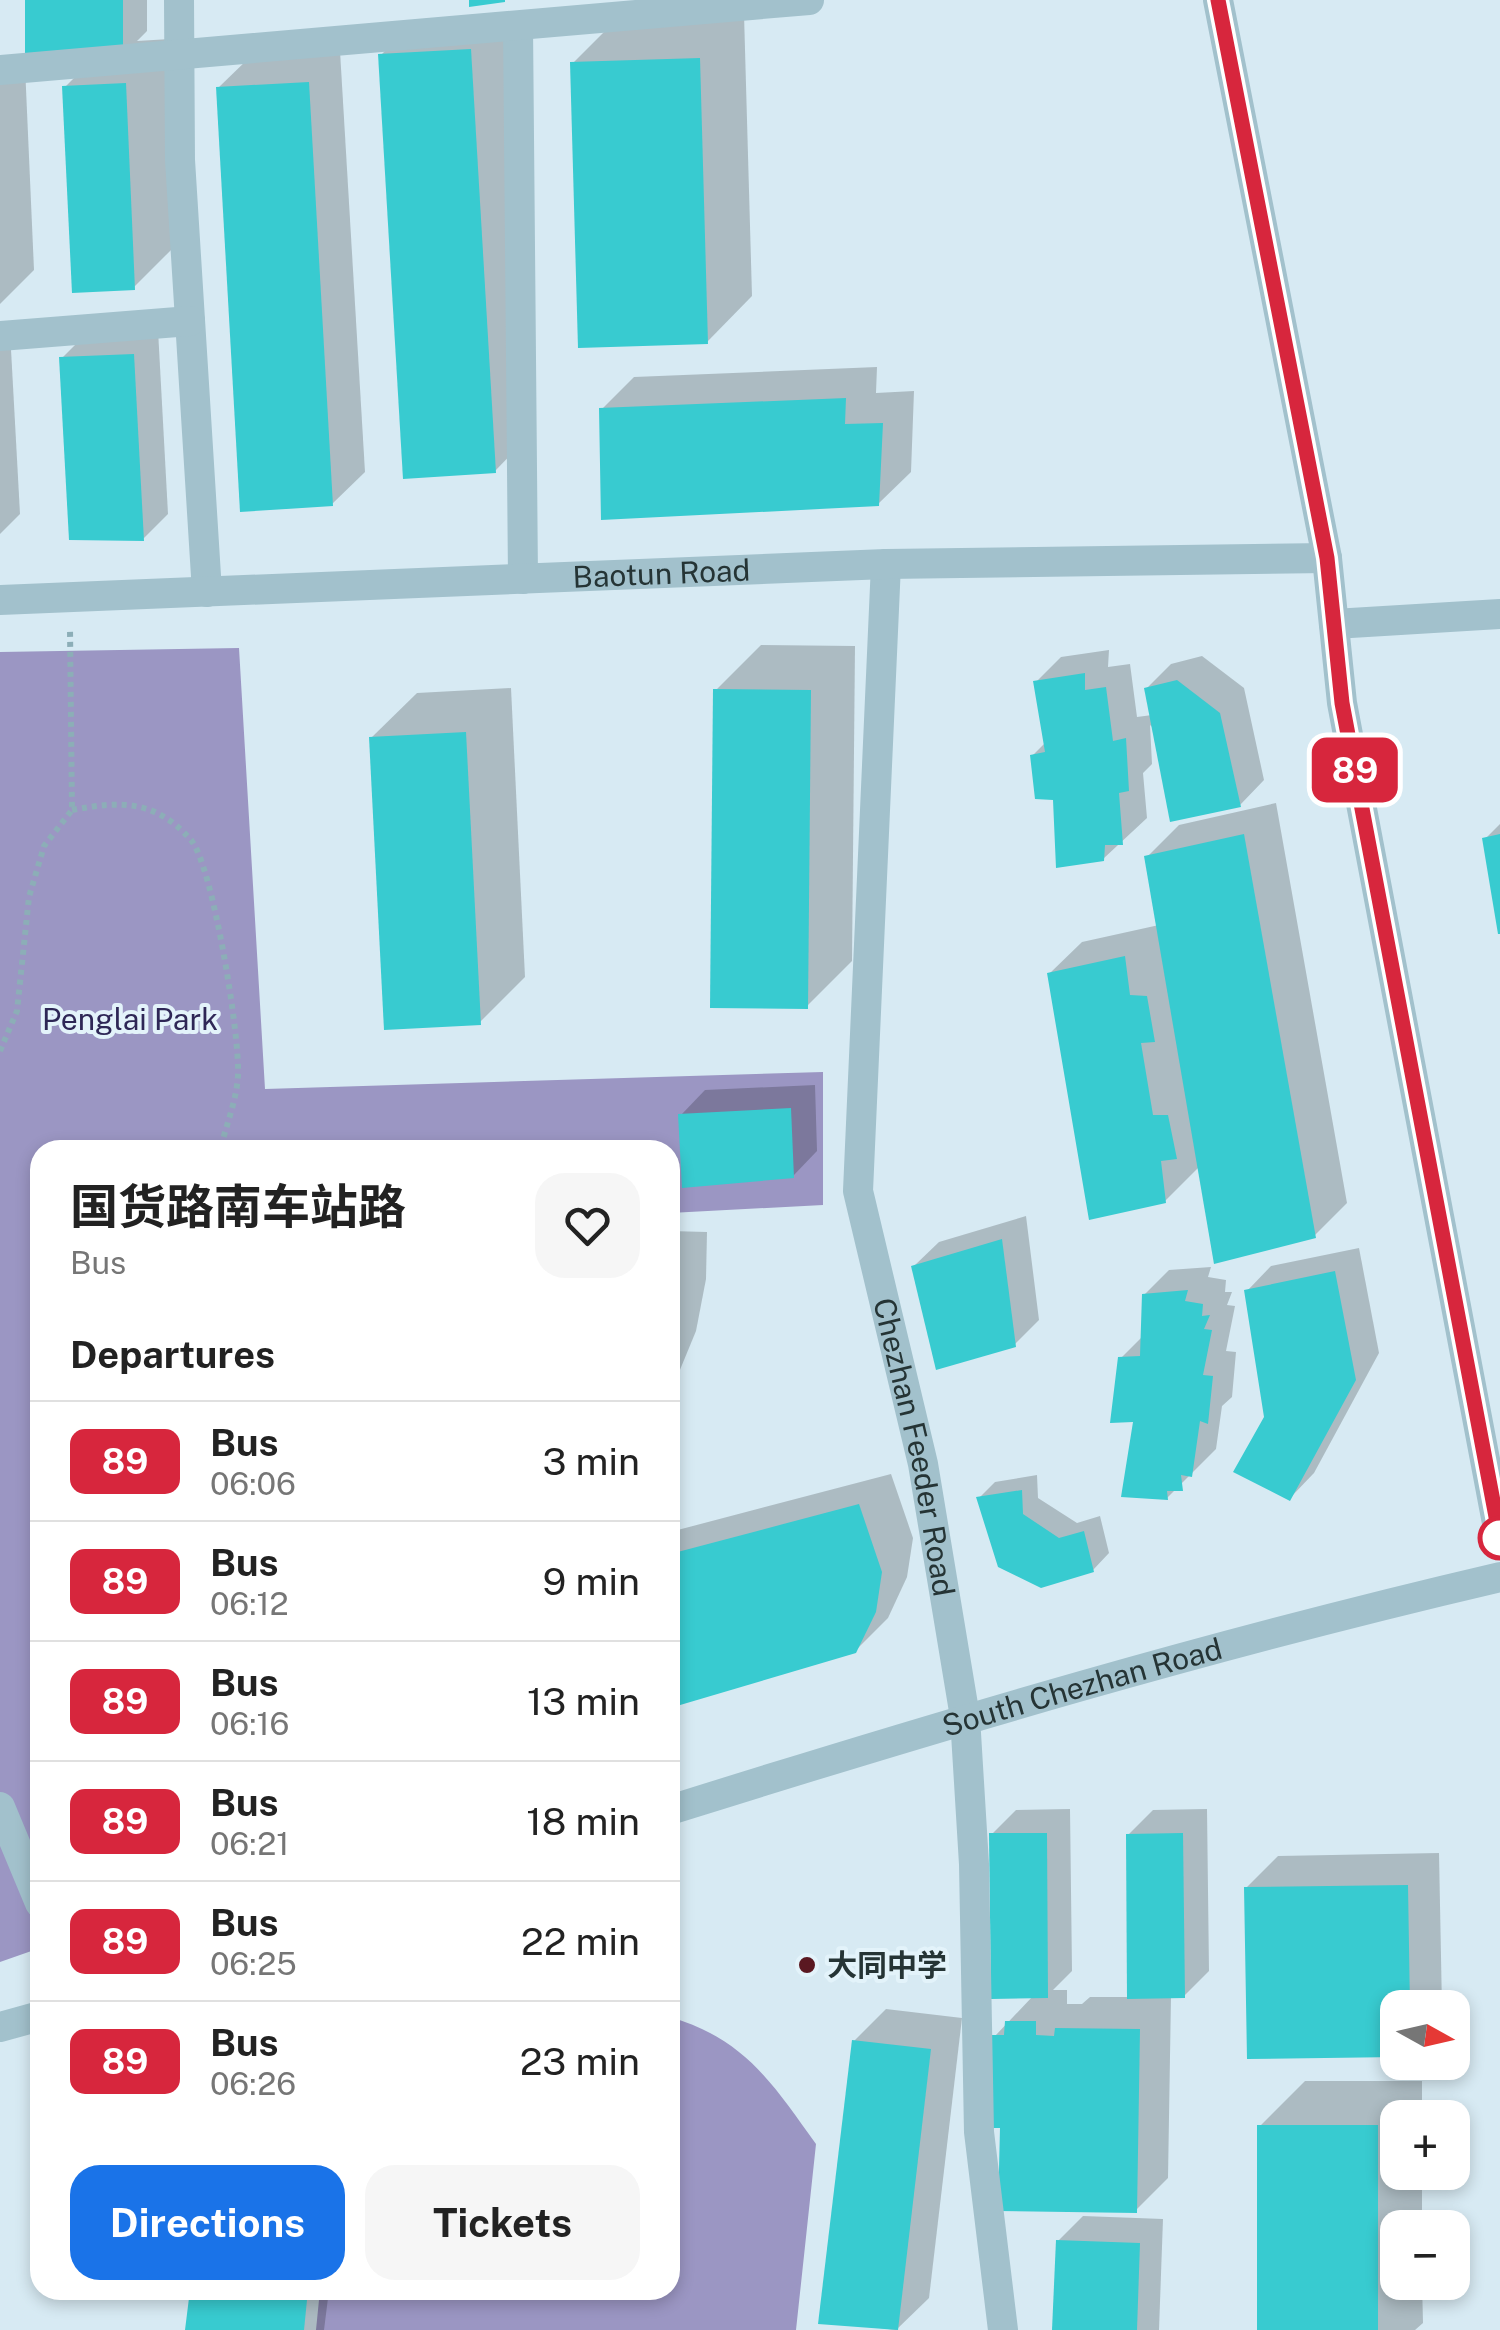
<!DOCTYPE html>
<meta charset="utf-8">
<style>
body{margin:0;font-family:"Public Sans","Noto Sans SC",sans-serif;background:#f6f6f6;color:#222;height:100vh;display:flex;flex-direction:column;font-size:38px;white-space:nowrap}
*{box-sizing:border-box;margin:0}
p{font-size:32px;color:#767676}
.icon{flex:none;width:55px;height:55px;fill:none;stroke:currentColor;stroke-width:2;stroke-linecap:round;stroke-linejoin:round}
.map{position:relative;flex:1;overflow:hidden}
.sheet{position:absolute;left:30px;top:1140px;width:650px;height:1160px;display:flex;flex-direction:column;background:#fff;border-radius:30px;box-shadow:0 5px 15px #0003}
.sheet>*{flex:none}
.badge{padding:0 20px;border-radius:15px;font-size:35px;line-height:65px}
.needle{width:65px;rotate:98deg}
.tools{position:absolute;left:1380px;top:1990px;display:grid;gap:20px}
.tools a{display:grid;place-items:center;width:90px;height:90px;border-radius:20px;background:#fff;box-shadow:0 5px 15px #0003;font-size:50px}
.map>.badge{position:absolute;translate:-50% -50%;box-shadow:0 0 0 5px #fff}
h2{padding:0 40px;font-size:38px;line-height:90px}
.round{display:grid;place-items:center;flex:none;width:105px;height:105px;border-radius:30px;background:#f6f6f6}
.summary{display:flex;align-items:center;justify-content:space-between;height:170px;padding:0 40px}
h1{font-size:48px;font-weight:700;line-height:75px}
.primary-button{display:flex;gap:20px;margin-top:auto;padding:20px 40px}
.primary-button a{flex:1;height:115px;border-radius:30px;background:#1a73e8;color:#fff;font-size:40px;font-weight:700;line-height:115px;text-align:center}
.primary-button a+a{background:#f6f6f6;color:#222}
ul{padding:0;list-style:none}
li{display:flex;align-items:center;gap:30px;height:120px;padding:0 40px;border-top:2px solid #e0e0e0}
li div{flex:1}
li b{display:block;font-size:38px}
li em{font-style:normal}
li .badge{min-width:110px;font-weight:700;text-align:center}
.map>svg:first-child{display:block}
.green{fill:#9b96c3}
.shadow{fill:#0003}
.building{fill:#38cbd0}
.lines{fill:none;stroke-linecap:round;stroke-linejoin:round}
.path{stroke:#8caeb7;stroke-width:6;stroke-dasharray:5 5;stroke-linecap:butt}
.minor{stroke:#a2c1cc;stroke-width:30}
.line-casing{stroke:#fff;stroke-width:22}
.line{stroke:#d7263d;stroke-width:15}
.stop-dot{fill:#fff;stroke:#d7263d;stroke-width:5}
.poi-dot{fill:#5a1821;stroke:#e3f3fa;stroke-width:4}
.labels{text-anchor:middle;dominant-baseline:central;stroke-width:8;stroke-linejoin:round;paint-order:stroke}
.street-label{font-size:30px;fill:#253435;stroke:#e3f3fa}
.park-label{font-size:30px;fill:#2e2756;stroke:#e3f3fa}
.poi-label{font-size:30px;font-weight:bold;fill:#253435;stroke:#e3f3fa;text-anchor:start}
</style>
<div class="map">
<svg width="1500" height="2330" viewBox="0 0 1500 2330">
<rect width="100%" height="100%" fill="#d7eaf3"/>
<!-- green -->
<g class="green">
<polygon points="239,648 265,1089 823,1072 823,1205 670,1213 670,1150 40,1150 40,1948 0,1962 0,652"/>
<path d="M670,2017c75,22 102,66 146,127l-20,186h-480l4,-40h350z"/>
</g>
<!-- shadow -->
<g class="shadow">
<polygon points="27,0 147,0 147,31 137,41 170,39 179,242 134,287 65,87 96,56"/>
<polygon points="744,14 752,296 707,342 573,63 618,18"/>
<polygon points="503,17 527,438 495,471 381,55 413,23"/>
<polygon points="340,51 365,472 332,504 218,88 251,56"/>
<polygon points="25,66 34,270 0,304 0,67"/>
<polygon points="158,330 168,514 143,539 62,358 87,333"/>
<polygon points="0,331 10,331 20,514 0,534"/>
<polygon points="877,367 876,393 914,391 911,472 878,504 602,409 634,377"/>
<polygon points="761,645 855,646 852,961 807,1006 716,690"/>
<polygon points="1109,650 1108,667 1130,664 1137,717 1152,715 1146,689 1171,664 1202,656 1244,688 1264,780 1240,805 1150,725 1152,764 1143,773 1147,818 1103,859 1055,798 1033,755 1046,742 1036,682 1061,657"/>
<polygon points="511,688 525,977 480,1022 371,738 417,693"/>
<polygon points="1276,803 1347,1203 1315,1235 1200,1166 1165,1201 1049,974 1082,942 1159,925 1147,857 1179,825"/>
<polygon points="1500,824 1500,931 1485,839"/>
<polygon points="815,1085 817,1151 793,1176 681,1115 705,1090"/>
<polygon points="1026,1216 1039,1320 1014,1345 914,1266 939,1242"/>
<polygon points="670,1231 707,1232 706,1279 696,1331 670,1394"/>
<polygon points="1359,1248 1379,1353 1314,1473 1290,1498 1266,1418 1247,1291 1271,1266"/>
<polygon points="1211,1267 1208,1277 1226,1280 1225,1292 1232,1292 1227,1305 1235,1306 1226,1351 1236,1352 1232,1397 1222,1406 1216,1449 1167,1498 1136,1420 1120,1359 1143,1336 1144,1295 1169,1270"/>
<polygon points="891,1474 913,1538 907,1577 888,1618 855,1651 670,1705 670,1532"/>
<polygon points="1037,1475 1038,1498 1077,1523 1100,1516 1109,1553 1093,1570 979,1498 995,1482"/>
<polygon points="1070,1809 1072,1971 1053,1990 1067,1990 1067,2004 1082,2004 1090,1997 1130,1997 1128,1835 1153,1810 1207,1809 1209,1971 1184,1996 1171,1996 1168,2178 1136,2210 1002,2125 995,2036 1033,1996 992,1834 1016,1810"/>
<polygon points="1439,1853 1442,2008 1398,2008 1246,1888 1278,1856"/>
<polygon points="886,2009 962,2018 929,2298 896,2330 821,2321 854,2041"/>
<polygon points="1305,2081 1422,2081 1422,2118 1398,2118 1398,2172 1422,2172 1422,2228 1398,2228 1398,2282 1422,2282 1423,2323 1415,2330 1259,2330 1260,2126"/>
<polygon points="1083,2216 1163,2219 1159,2330 1055,2330 1058,2241"/>
<polygon points="193,2290 329,2290 324,2330 188,2330"/>
</g>
<!-- building -->
<g class="building">
<rect x="25" y="0" width="98" height="58"/>
<polygon points="469,0 505,0 505,2 469,7"/>
<polygon points="471,49 496,473 403,479 378,54"/>
<polygon points="700,58 708,344 578,348 570,62"/>
<polygon points="309,82 333,506 240,512 216,87"/>
<polygon points="126,83 135,290 72,293 62,86"/>
<polygon points="134,354 144,541 69,540 59,357"/>
<polygon points="846,398 845,424 883,423 879,506 601,520 599,408"/>
<polygon points="1085,673 1085,690 1106,687 1113,741 1126,738 1129,791 1119,793 1123,845 1105,845 1104,861 1056,868 1053,800 1035,799 1030,755 1045,752 1033,681"/>
<polygon points="1177,680 1220,713 1241,807 1170,822 1144,688"/>
<polygon points="713,689 811,690 808,1009 710,1008"/>
<polygon points="466,732 481,1025 384,1030 369,737"/>
<polygon points="1244,834 1316,1238 1214,1264 1144,856"/>
<polygon points="1500,834 1500,934 1498,934 1482,838"/>
<polygon points="1125,956 1130,995 1147,996 1155,1042 1141,1043 1153,1115 1168,1115 1177,1159 1161,1161 1166,1203 1089,1220 1047,973"/>
<polygon points="791,1108 794,1178 682,1188 678,1114"/>
<polygon points="1002,1239 1016,1347 936,1370 911,1266"/>
<polygon points="670,1264 676,1264 672,1328 670,1328"/>
<polygon points="1335,1271 1356,1380 1290,1501 1233,1472 1264,1417 1244,1290"/>
<polygon points="1188,1290 1185,1301 1203,1304 1202,1316 1210,1315 1204,1329 1212,1330 1203,1375 1213,1376 1208,1424 1200,1421 1192,1477 1181,1475 1183,1491 1167,1491 1168,1500 1121,1497 1133,1422 1110,1423 1118,1357 1140,1356 1142,1294"/>
<polygon points="1022,1490 1023,1514 1059,1538 1084,1531 1094,1572 1041,1588 998,1567 976,1497"/>
<polygon points="859,1504 882,1572 876,1612 856,1653 670,1708 670,1554"/>
<polygon points="989,1833 1047,1833 1048,1998 991,1999"/>
<polygon points="1183,1833 1185,1998 1127,1999 1126,1834"/>
<polygon points="1408,1885 1410,2008 1398,2008 1398,2057 1247,2059 1244,1887"/>
<polygon points="1005,2021 1036,2021 1036,2035 1054,2036 1055,2028 1140,2029 1137,2213 998,2211 1000,2128 991,2128 992,2035 1004,2035"/>
<polygon points="852,2040 931,2049 898,2330 818,2324"/>
<rect x="1257" y="2125" width="121" height="205"/>
<polygon points="1056,2240 1140,2243 1137,2330 1052,2330"/>
<polygon points="190,2290 308,2290 304,2330 185,2330"/>
</g>
<g class="lines">
<!-- path -->
<g class="path">
<path d="M72,810c48,-9 83,-11 119,30 22,26 49,197 47,235 -1,24 -12,51 -18,75"/>
<polyline points="0,1051 17,1011 29,897 44,846 72,810 70,628"/>
</g>
<!-- minor -->
<g class="minor">
<polyline points="179,0 180,160 207,592"/>
<polyline points="1218,0 1327,558 1342,703 1500,1539"/>
<polyline points="518,26 523,579"/>
<polyline points="0,70 809,0"/>
<polyline points="0,336 190,321"/>
<path id="s1" d="M886,564l-28,627 65,273 42,253 9,147 5,268 24,198"/>
<path id="s2" d="M0,600l886,-36 441,-6"/>
<polyline points="1334,624 1500,614"/>
<polyline points="0,1807 40,1903"/>
<path id="s3" d="M670,1810c277,-87 547,-167 830,-233"/>
<polyline points="0,2027 40,2016"/>
</g>
</g>
<g class="lines">
<!-- line casing -->
<g class="line-casing">
<polyline id="line" points="1218,0 1327,558 1342,703 1500,1538"/>
</g>
<!-- line -->
<use href="#line" class="line"/>
</g>
<!-- markers -->
<circle class="stop-dot" cx="1500" cy="1538" r="20"/>
<circle class="poi-dot" cx="807" cy="1965" r="10"/>
<g class="labels">
<!-- street labels -->
<g class="street-label">
<text stroke="none"><textPath href="#s2" startOffset="662">Baotun Road</textPath></text>
<text stroke="none"><textPath href="#s1" startOffset="890">Chezhan Feeder Road</textPath></text>
<text stroke="none"><textPath href="#s3" startOffset="430">South Chezhan Road</textPath></text>
</g>
<!-- park labels -->
<g class="park-label">
<text x="130" y="1019">Penglai Park</text>
</g>
<!-- poi labels -->
<g class="poi-label">
<text x="827" y="1965">大同中学</text>
</g>
</g>
</svg>
<div class="tools">
<a><svg class="needle" viewBox="-14 -14 28 28"><path d="M0-13l5 13h-10z" fill="#e53935"/><path d="M0 13l5-13h-10z" fill="#767676"/></svg></a>
<a>+</a>
<a>−</a>
</div>
<b class="badge" style="left:1355px;top:770px;background:#d7263d;color:#fff">89</b>
<section class="sheet">
<div class="summary"><div><h1>国货路南车站路</h1><p>Bus</p></div><a class="round"><svg class="icon" aria-label="heart" viewBox="0 0 24 24"><path d="M12 20l-8-8c-3-5 5-10 8-4 3-6 11-1 8 4z"/></svg></a></div>
<h2>Departures</h2>
<ul>
<li><span class="badge" style="background:#d7263d;color:#fff">89</span><div><b>Bus</b><p>06:06</p></div><em>3 min</em></li>
<li><span class="badge" style="background:#d7263d;color:#fff">89</span><div><b>Bus</b><p>06:12</p></div><em>9 min</em></li>
<li><span class="badge" style="background:#d7263d;color:#fff">89</span><div><b>Bus</b><p>06:16</p></div><em>13 min</em></li>
<li><span class="badge" style="background:#d7263d;color:#fff">89</span><div><b>Bus</b><p>06:21</p></div><em>18 min</em></li>
<li><span class="badge" style="background:#d7263d;color:#fff">89</span><div><b>Bus</b><p>06:25</p></div><em>22 min</em></li>
<li><span class="badge" style="background:#d7263d;color:#fff">89</span><div><b>Bus</b><p>06:26</p></div><em>23 min</em></li>
</ul>
<div class="primary-button"><a>Directions</a><a>Tickets</a></div>
</section>
</div>
